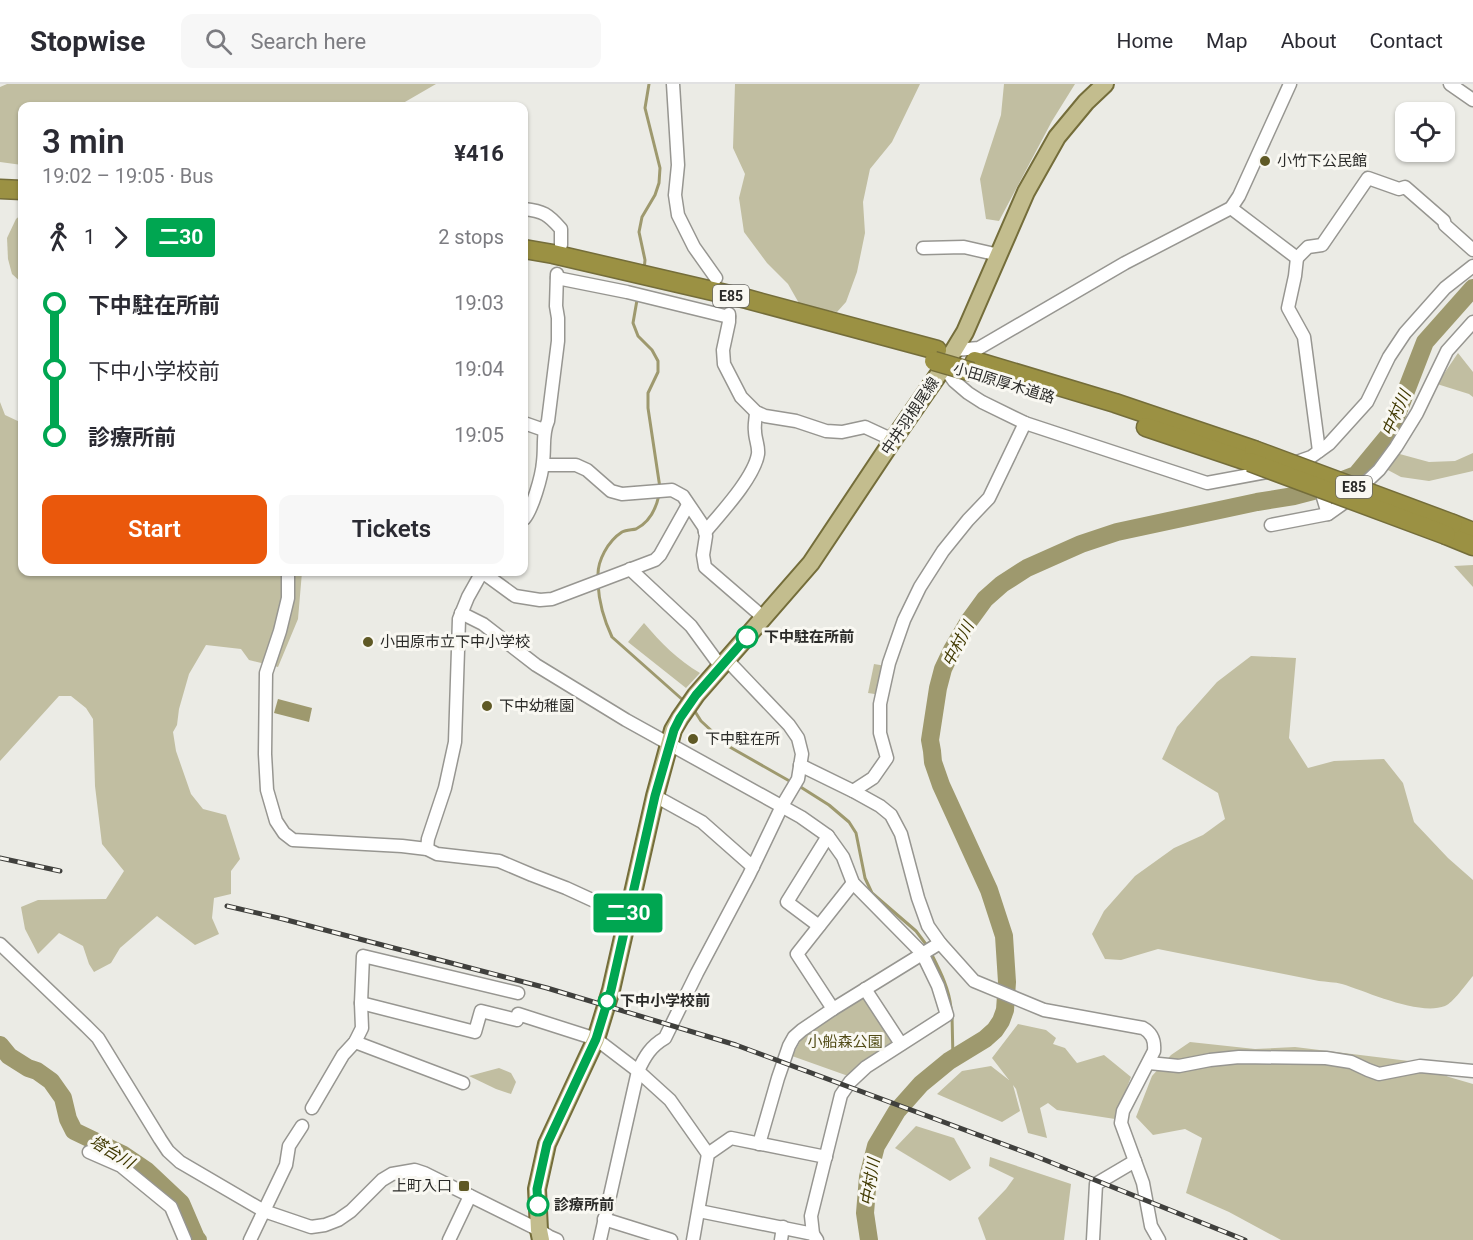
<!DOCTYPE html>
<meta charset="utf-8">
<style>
body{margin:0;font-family:Roboto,"Noto Sans JP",sans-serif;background:#f7f7f7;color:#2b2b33;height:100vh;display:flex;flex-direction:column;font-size:22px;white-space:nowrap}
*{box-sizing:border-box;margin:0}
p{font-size:20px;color:#7c7c81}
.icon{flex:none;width:33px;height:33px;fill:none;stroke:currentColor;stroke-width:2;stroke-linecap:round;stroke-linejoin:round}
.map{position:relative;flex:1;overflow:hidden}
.drawer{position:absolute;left:18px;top:18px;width:510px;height:474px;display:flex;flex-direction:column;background:#fff;border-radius:12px;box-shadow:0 2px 4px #0004}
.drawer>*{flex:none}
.badge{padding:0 12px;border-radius:4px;font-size:21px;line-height:39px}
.fabs{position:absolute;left:1395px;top:18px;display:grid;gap:12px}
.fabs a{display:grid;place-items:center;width:60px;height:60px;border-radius:12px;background:#fff;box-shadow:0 2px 4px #0004;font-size:30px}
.map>.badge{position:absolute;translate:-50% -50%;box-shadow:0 0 0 3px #fff}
.legs{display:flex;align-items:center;gap:9px;height:66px;padding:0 24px;font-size:20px}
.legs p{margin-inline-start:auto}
.overview{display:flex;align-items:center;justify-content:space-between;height:102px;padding:0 24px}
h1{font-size:33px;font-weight:600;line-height:45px}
.button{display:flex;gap:12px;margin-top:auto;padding:12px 24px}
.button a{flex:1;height:69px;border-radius:12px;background:#ea580c;color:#fff;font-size:24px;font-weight:600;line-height:69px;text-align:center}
.button a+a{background:#f7f7f7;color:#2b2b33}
ul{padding:0 24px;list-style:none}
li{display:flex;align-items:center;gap:21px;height:66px;font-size:22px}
li i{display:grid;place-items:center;width:9px;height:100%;margin:0 8px;background:currentColor}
li i::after{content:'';width:15px;height:15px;margin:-8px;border:4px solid;border-radius:50%;background:#fff}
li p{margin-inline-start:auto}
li:first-child i{background:linear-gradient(#0000 50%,currentColor 0)}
li:last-child i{background:linear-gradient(currentColor 50%,#0000 0)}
header{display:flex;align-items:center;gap:36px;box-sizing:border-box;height:84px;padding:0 30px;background:#fff;border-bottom:2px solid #e1e1e2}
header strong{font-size:28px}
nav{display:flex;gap:33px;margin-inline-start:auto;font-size:21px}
.search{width:420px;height:54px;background:#f7f7f7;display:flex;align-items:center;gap:15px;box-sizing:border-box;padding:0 21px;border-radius:12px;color:#7c7c81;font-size:22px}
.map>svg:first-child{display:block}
.green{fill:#c1bea1}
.water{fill:#9e996e}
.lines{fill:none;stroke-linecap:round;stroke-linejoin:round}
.stream{stroke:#9e996e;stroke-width:3}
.river{stroke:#9e996e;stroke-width:18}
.minor-casing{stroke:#979691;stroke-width:15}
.major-casing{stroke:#746d3a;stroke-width:20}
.highway-casing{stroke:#746d3a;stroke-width:21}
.minor{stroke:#fff;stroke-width:12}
.major{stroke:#c3bd8e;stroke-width:16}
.highway{stroke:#9b9143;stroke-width:18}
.rail-casing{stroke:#40403d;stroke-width:5}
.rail{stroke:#f9f8f2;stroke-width:3;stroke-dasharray:9;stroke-linecap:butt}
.highway-bridge-casing{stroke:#746d3a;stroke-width:21;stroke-linecap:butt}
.highway-bridge{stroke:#9b9143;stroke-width:18}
.line-1-casing{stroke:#fff;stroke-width:14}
.line-1{stroke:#00a651;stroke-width:9}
.poi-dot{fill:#5f5925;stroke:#f9f8f2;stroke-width:2}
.stop-1-dot{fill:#fff;stroke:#00a651;stroke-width:3}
.labels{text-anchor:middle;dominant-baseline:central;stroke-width:6;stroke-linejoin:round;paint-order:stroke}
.shield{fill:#f9f8f2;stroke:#696865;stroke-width:1.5}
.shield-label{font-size:14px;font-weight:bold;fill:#2b2b29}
.poi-label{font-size:15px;fill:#2b2b29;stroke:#f9f8f2;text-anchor:start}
.street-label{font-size:15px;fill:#2b2b29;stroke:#f9f8f2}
.stop-label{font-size:15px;font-weight:bold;fill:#2b2b29;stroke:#f9f8f2;text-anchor:start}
.park-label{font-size:15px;fill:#524c17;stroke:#f9f8f2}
.water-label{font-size:16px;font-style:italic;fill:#403900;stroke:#f9f8f2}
</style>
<header>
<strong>Stopwise</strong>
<div class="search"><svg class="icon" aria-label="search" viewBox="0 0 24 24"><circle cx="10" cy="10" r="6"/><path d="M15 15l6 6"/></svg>Search here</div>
<nav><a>Home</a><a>Map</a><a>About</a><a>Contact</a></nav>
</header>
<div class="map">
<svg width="1473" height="1156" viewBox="0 0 1473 1156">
<rect width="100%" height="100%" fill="#ebebe5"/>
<!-- green -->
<g class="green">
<polygon points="7,0 436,0 398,22 170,22 162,21 154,22 22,22 22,81 0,78 0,3"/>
<polygon points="735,0 920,0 892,58 870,85 863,118 865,149 857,188 846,218 837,228 800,221 788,200 767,179 744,148 739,114 745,90 733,64"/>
<polygon points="1004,0 1075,0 1052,37 999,137 986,135 980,95 1001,31"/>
<polygon points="22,130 22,199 12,190 8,175 7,154 16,135"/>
<polygon points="1458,269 1473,288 1473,313 1469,310 1437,300"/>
<polygon points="0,318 5,331 22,339 22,488 302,488 298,535 278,583 249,576 241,565 206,561 189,590 179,625 177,641 173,648 176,667 191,710 203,725 226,731 240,775 231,787 231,810 214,814 212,834 219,850 195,861 157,832 120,864 111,879 94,888 89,880 83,862 59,849 38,870 25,845 21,823 38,816 106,815 124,787 102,760 95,702 93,635 86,624 71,612 59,612 0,677"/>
<polygon points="1396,369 1429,378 1455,377 1473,369 1473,387 1429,397 1401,393 1386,385"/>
<polygon points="1473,481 1473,503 1454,482"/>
<path d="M644,539c17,20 34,37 56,50l-14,15 -58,-46z"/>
<path d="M1251,572l45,2 -7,80 19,30 26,-7 50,-2 19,24 11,39 34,36 25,22v96c-7,8 -20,27 -28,30 -26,10 -77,-14 -103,-22 -7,-2 -16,-2 -23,-3l-161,-32 -37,11 -16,-1 -13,-25 12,-23 31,-35 39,-28 29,-13 22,-16 -7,-26 -56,-34 15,-32 40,-45z"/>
<polygon points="874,580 886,582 881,611 868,609"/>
<polygon points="865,912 893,957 861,981 851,993 792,972 802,954 819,941"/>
<polygon points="1018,940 1046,946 1056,954 1053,960 1065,964 1077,979 1104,971 1131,993 1115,1035 1057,1026 1048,1019 1040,1024 1047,1054 1028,1049 1016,1005 1013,1001 1020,1027 1002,1038 937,1010 962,987 991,982 1009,996 992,974"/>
<polygon points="1190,958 1255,965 1295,963 1409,977 1449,993 1473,1000 1473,1156 1281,1156 1229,1128 1186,1109 1202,1054 1185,1045 1153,1051 1136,1033 1152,992 1171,971"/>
<polygon points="499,984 511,989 516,998 511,1010 496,1005 469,992"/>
<polygon points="916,1042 954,1054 971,1084 950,1097 895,1064"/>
<polygon points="990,1073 1071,1100 1064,1156 986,1156 978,1134 1006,1105 1014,1094 989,1082"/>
</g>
<!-- water -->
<polygon class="water" points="278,615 312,624 309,638 274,629"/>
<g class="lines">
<!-- stream -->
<g class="stream">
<polyline points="644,186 645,176 639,148 642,133 655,111 659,99 660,84 645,24 649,0"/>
<polyline points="637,216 633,239 638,252 652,266 658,277 658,288 648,309 648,324 660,404"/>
<path d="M598,493c-1,-16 10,-36 24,-45 4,-2 10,-2 14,-3 14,-7 20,-20 23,-34"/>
<path d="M598,500c1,19 6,36 14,53l72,64"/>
<polyline points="694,626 701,637 728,662 793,699"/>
<polyline points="799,702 829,721 849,738 856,749 865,794 872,809 916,847 928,863"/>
<path d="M931,869c9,18 18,35 20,55"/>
<polyline points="952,931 953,975"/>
</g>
<!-- river -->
<g class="river">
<polyline points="0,961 9,972 28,984 37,987 51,997 63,1014 68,1035 74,1047 122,1070 147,1087 181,1119 196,1154 198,1156"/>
<polyline points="869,1156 865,1129 868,1093 876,1062 897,1027 921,1000 949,977 985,955 995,946 1001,937 1005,926 1007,898 1004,852 989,806 941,701 933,678 932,667 930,656 938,604 943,585 952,566 969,537 985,515 1002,500 1027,484 1081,460 1117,448 1257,418 1294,412 1317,406 1356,391 1389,351 1425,258 1473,204"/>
</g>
<!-- minor casing -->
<g class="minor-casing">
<g id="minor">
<polyline points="673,0 678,81 675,111 678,131 694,163 716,194"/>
<polyline points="1450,0 1473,16"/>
<polyline points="1231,124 1297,174 1295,192 1288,224 1304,253 1319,367"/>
<path d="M524,125c19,2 24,5 37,20v16"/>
<polyline points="923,164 964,163 999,171"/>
<polyline points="1297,174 1308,163 1322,161 1368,94 1399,105 1405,103 1444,137 1445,141 1473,166"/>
<polyline points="557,194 627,208 729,233"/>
<polyline points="729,230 729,238 723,266 724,280 741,313 756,328 765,332 796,337 826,347 842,348 865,343 893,356"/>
<polyline points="955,266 979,264 1125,179 1231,124 1239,112 1290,0"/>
<polyline points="945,281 949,290 954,297 968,309 982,318 1025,339 1207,399 1272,387"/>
<polyline points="524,339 544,346"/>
<polyline points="1291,380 1311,373 1329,360 1367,318 1389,273 1405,249 1445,204 1473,182"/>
<polyline points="543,381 576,381 587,386 611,407 622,410 672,406 683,412 704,443 706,452 703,471 705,483 764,534"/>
<polyline points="1319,400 1328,430"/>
<path d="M524,435c8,-9 18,-43 19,-57 2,-15 -1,-28 5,-41l10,-80v-23l-2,-12 1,-32"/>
<polyline points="1271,441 1328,430 1345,418 1379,386 1396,363 1417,329 1447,267 1473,238"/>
<path d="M705,448c15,-18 49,-54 53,-78 1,-8 -3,-15 -3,-23 -1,-6 1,-13 1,-19"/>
<polyline points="630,485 691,542 721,583"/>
<polyline points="288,488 288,514 280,547 266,589 265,670 267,706 276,737 284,749 293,756 402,762 427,765 437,770 499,777 532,791 566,804 627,832"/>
<polyline points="482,488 515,512 540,516 552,515 655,476 660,471 688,421"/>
<polyline points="461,529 483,540 536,581 626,636 801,733 828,752 843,773 853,799 922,869 938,902 947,931 866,983 850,998 841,1011 811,1132 813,1150 817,1156"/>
<path d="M800,681l53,26 27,15 11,9 10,19 17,64 10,28 12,17 34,38 70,29 99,18c9,5 12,12 11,23l-31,60 -2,12 22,60 8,43 8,14"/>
<polyline points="853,707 873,694 887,674 880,649 880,620 889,579 904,536 920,503 943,467 968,436 989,414 1025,339"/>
<polyline points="655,712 702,738 753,783"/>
<polyline points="427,765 428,755 445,704 455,658 459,535 468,513 482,488"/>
<polyline points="819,842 787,818 828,752"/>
<polyline points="0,860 86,942 98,954 160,1055 168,1067 180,1078 264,1127 311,1143 325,1141 338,1136 351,1127 382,1096 392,1090 415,1086 424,1089 539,1146 550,1153 557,1156"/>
<polyline points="865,905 901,960"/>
<polyline points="361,919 475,948 481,927 517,936"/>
<polyline points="833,925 797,870 853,799"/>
<polyline points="518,930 596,955 638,987 670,1016 708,1070"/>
<polyline points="355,958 463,999"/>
<polyline points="1149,979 1179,982 1210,976 1239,973 1326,974 1351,978 1368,986 1379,990 1420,982 1473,987"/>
<polyline points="312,1024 343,971 355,958 362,944 361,919 363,872 518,909"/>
<polyline points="759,1060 778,994 789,962 794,953 802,946 833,925 940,859"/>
<polyline points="89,1068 121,1082 171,1123 185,1156"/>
<polyline points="699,1127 813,1150"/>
<polyline points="604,1135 671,1156"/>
<polyline points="250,1156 286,1081 289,1062 302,1042"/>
<polyline points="449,1156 470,1112"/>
<path d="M600,1156l38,-169c7,-15 13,-25 27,-33l32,-65 52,-98 33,-69 16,-27 4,-25 -4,-16 -9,-13 -62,-65"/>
<polyline points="693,1156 708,1070 731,1054 826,1073"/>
<polyline points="781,1156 783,1143"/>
<polyline points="1093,1156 1096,1100 1135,1077"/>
</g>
</g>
<!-- major casing -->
<g class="major-casing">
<polyline id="major" points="541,1156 539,1146 537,1105 547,1060 596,955 611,906 655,712 673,646 680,634 696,611 811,479 893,356 945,281 965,248 1026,108 1057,53 1086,18 1105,0"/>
</g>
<!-- highway casing -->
<g class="highway-casing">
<g id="highway">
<polyline points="0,105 22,106"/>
<polyline points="524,165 553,170 747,215 937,266"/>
<polyline points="975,277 1115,319 1254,366"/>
<polyline points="1146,343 1250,378"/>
<polyline points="1453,440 1473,448"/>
<polyline points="1446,451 1473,462"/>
</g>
</g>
<!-- minor -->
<use href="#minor" class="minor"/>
<!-- major -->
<use href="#major" class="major"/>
<!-- highway -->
<use href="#highway" class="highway"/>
<!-- rail casing -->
<g class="rail-casing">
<g id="rail">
<polyline points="0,774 60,787"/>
<polyline points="227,822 283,835 547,904 736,961 1035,1072 1245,1156"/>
</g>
</g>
<!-- rail -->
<use href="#rail" class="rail"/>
<!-- highway-bridge casing -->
<g class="highway-bridge-casing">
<g id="highway-bridge">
<polyline points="934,277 972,288"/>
<polyline points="1254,366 1453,440"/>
<polyline points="1250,378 1446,451"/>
</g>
</g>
<!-- highway-bridge -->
<use href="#highway-bridge" class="highway-bridge"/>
</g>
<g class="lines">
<!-- line-1 casing -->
<g class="line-1-casing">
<polyline id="line-1" points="538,1121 537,1105 547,1060 596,955 611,906 655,712 674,646 680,634 696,611 747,553"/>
</g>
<!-- line-1 -->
<use href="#line-1" class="line-1"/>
</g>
<!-- markers -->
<g class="poi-dot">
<circle cx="1265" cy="77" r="6"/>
<circle cx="368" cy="558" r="6"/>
<circle cx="487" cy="622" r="6"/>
<circle cx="693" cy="655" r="6"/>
<rect x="458" y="1096" width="12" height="12" rx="3"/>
</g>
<g class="stop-1-dot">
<circle cx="747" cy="553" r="10"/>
<circle cx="607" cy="917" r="8"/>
<circle cx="538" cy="1121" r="10"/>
</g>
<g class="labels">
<!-- shield labels -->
<g class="shield">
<rect x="713" y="201" width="36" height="22" rx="4.5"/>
<rect x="1336" y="392" width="36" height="22" rx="4.5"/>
</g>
<g class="shield-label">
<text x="731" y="212">E85</text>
<text x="1354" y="403">E85</text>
</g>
<!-- poi labels -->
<g class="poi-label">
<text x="1277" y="77">小竹下公民館</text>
<text x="380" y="558">小田原市立下中小学校</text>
<text x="499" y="622">下中幼稚園</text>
<text x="705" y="655">下中駐在所</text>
<text x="452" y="1102" text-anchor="end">上町入口</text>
</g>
<!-- street labels -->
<g class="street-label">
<text transform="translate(1004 299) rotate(17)">小田原厚木道路</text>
<text transform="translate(910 332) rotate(-56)">中井羽根尾線</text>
</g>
<!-- stop labels -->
<g class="stop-label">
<text x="764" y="553">下中駐在所前</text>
<text x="620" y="917">下中小学校前</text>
<text x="554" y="1121">診療所前</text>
</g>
<!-- park labels -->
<g class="park-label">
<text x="845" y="958">小船森公園</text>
</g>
<!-- water labels -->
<g class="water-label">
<text transform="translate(1396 329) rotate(-66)">中村川</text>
<text transform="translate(958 560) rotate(-62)">中村川</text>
<text transform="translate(112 1068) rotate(31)">塔台川</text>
<text transform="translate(870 1098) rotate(-81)">中村川</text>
</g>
</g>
</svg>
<div class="fabs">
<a><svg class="icon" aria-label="locate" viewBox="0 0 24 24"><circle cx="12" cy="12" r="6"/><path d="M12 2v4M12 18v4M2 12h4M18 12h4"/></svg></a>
</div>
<b class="badge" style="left:628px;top:829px;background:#00a651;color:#fff">二30</b>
<section class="drawer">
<div class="overview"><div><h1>3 min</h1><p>19:02 – 19:05 · Bus</p></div><b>¥416</b></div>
<div class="legs"><svg class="icon" aria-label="walk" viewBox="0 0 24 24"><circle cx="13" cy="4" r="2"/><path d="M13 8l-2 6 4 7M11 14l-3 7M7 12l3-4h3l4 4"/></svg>1<svg class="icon" aria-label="forward" viewBox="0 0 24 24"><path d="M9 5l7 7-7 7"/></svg><b class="badge" style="background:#00a651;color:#fff">二30</b><p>2 stops</p></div>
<ul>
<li><i style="color:#00a651"></i><b>下中駐在所前</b><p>19:03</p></li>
<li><i style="color:#00a651"></i><span>下中小学校前</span><p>19:04</p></li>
<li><i style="color:#00a651"></i><b>診療所前</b><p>19:05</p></li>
</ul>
<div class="button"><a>Start</a><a>Tickets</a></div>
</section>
</div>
